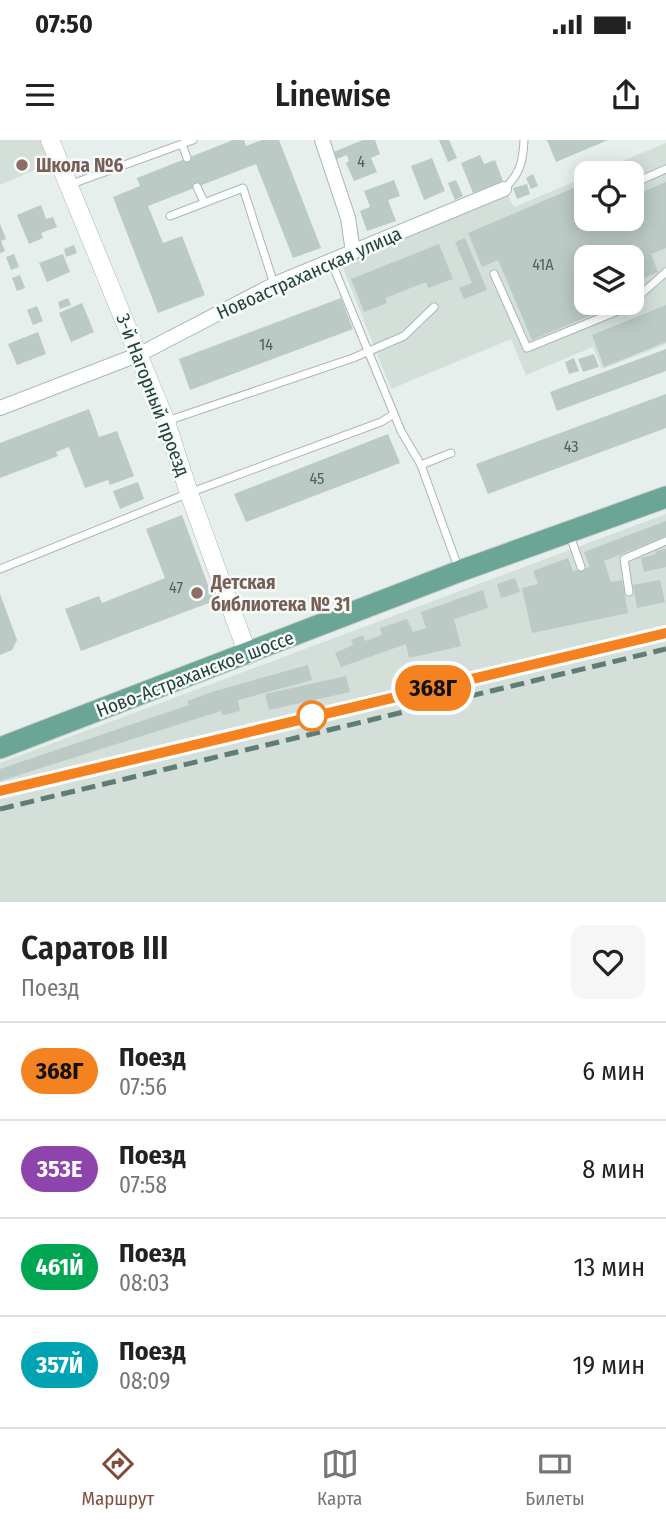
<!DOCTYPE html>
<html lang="ru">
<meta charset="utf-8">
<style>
body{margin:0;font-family:"Fira Sans Condensed",sans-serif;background:#f6f6f6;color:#222;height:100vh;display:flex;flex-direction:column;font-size:26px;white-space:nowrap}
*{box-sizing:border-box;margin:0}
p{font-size:23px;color:#767676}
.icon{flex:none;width:38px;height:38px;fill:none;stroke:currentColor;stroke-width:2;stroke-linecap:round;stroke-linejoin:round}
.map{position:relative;height:762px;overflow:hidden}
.details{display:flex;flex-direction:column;background:#fff;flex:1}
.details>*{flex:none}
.badge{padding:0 14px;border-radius:23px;font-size:24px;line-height:46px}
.buttons{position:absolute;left:574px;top:21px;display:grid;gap:14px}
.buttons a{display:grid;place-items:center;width:70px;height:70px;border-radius:14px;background:#fff;box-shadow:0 4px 18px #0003;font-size:35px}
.map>.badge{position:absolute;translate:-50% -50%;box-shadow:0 0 0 4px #fff}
.round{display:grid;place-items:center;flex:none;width:74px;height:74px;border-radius:14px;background:#f6f6f6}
.summary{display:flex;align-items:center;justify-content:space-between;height:119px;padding:0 21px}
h1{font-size:33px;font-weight:600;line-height:52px}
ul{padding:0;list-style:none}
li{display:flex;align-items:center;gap:21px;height:98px;padding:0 21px;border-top:2px solid #e0e0e0}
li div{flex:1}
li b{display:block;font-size:26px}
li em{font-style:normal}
li .badge{min-width:77px;font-weight:700;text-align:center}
.status{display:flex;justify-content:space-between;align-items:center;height:49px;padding:0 35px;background:#fff;direction:ltr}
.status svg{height:19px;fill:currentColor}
header{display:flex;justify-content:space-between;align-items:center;height:91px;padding:0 21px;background:#fff;font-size:32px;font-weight:600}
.tabs{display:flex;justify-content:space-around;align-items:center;height:98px;border-top:2px solid #e0e0e0;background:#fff;font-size:19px;color:#767676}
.tabs a{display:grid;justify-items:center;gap:4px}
.tabs .selected{color:#804e3d}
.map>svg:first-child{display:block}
.built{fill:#d4dfda;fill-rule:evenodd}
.building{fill:#bbcac4}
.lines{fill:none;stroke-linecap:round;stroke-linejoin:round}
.service-casing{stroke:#a8b8b2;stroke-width:9}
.minor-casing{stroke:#a8b8b2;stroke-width:16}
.tertiary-casing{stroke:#a8b8b2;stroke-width:19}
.primary-casing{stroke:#c2cac8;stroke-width:23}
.service{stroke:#fff;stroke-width:7}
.minor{stroke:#fff;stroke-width:14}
.tertiary{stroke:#fff;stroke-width:18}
.primary{stroke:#6aa596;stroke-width:21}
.rail{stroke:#5f7d75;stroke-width:5;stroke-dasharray:14 7;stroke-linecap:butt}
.line-casing{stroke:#fff;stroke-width:16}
.line{stroke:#f58220;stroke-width:10}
.education-dot{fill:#8d6e63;stroke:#f7fbf9;stroke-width:2.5}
.stop-dot{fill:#fff;stroke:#f58220;stroke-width:3.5}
.labels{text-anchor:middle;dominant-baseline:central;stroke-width:5;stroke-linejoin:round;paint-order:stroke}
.number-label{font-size:16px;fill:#4a645c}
.education-label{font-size:19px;font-weight:bold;fill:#785e54;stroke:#f7fbf9;text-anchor:start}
.street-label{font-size:19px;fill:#24423a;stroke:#f7fbf9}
</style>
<div class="status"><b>07:50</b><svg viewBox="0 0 49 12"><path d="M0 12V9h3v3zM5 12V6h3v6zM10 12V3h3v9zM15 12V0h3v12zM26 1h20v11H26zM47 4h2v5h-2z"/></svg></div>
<header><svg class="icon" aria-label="menu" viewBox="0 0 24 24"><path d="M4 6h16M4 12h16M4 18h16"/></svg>Linewise<svg class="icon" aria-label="share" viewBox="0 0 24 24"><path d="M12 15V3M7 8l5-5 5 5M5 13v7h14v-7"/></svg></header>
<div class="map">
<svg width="666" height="762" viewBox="0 0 666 762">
<rect width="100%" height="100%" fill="#e6efeb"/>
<!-- built -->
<g class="built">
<polygon points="0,0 41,0 46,13 46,22 41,27 0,45"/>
<path d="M666,3v201l-64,25 -9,-22 -67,28 -15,-36 -120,50 -50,-126 166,-69 7,13 72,-30v42h46v-46h-38zM586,117h46v46h-46z"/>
<polygon points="666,374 666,762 0,762 0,623"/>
</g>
<!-- building -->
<g class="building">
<polygon points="233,0 244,0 246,6 262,0 279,0 321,108 293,118 256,24 148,66 163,103 182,96 205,155 158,173 113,57 140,46 137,38"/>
<polygon points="363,0 375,0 380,14 371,18 377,32 354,41 346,23 349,21 347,15 334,20 331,13"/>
<polygon points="439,0 449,0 457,18 448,22"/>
<polygon points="547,0 608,0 556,22"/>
<polygon points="480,15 484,24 495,20 503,41 473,53 461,23"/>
<polygon points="432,18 445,51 424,60 411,26"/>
<polygon points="533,34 538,46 531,49 526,38"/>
<polygon points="394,40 400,56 388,60 396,81 367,91 360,71 370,67 364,51"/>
<polygon points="456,40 463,56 455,60 448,43"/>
<polygon points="666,42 666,108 651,114 658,132 632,143 632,117 586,117 586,163 620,163 532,200 498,120 482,127 468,93 576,47 586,72 586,79 632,79 632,56"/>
<polygon points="527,44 530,54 517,59 513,48"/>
<polygon points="41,65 46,79 53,77 57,87 41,93 43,98 29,104 17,75"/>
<polygon points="0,84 6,99 1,101 5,111 0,113"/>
<polygon points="465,98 487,150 464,159 459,148 472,143 455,102"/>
<polygon points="439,104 453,139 428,148 426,142 385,158 387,163 364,172 351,139"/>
<polygon points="74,105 77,113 66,117 64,109"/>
<polygon points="14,114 19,127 11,130 6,117"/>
<polygon points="63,114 70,132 47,142 39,123"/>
<polygon points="20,135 25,148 17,151 12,138"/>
<polygon points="68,158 71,165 60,169 58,162"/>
<polygon points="341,158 353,189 190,250 179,219"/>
<polygon points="82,163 94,192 71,202 59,173"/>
<polygon points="666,165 666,202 604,227 592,195"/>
<polygon points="37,166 43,181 33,185 27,170"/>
<polygon points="38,192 46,214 17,225 8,204"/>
<polygon points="666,209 666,231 557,271 550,252"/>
<polygon points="594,214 599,227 583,232 578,219"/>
<polygon points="574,218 579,231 569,234 565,222"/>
<polygon points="666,254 666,288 488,354 476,324"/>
<polygon points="89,269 99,297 117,291 134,336 110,345 108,340 85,348 69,307 56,312 58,316 0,338 0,303"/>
<polygon points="388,294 400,323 246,382 234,354"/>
<polygon points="138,342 144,359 120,369 113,351"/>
<polygon points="182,375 214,461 81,511 65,469 99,456 102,463 165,438 146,389"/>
<polygon points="666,381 666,396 604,421 611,442 622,440 628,473 532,493 522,448 538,444 533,431 568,418 573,431 590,427 584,412"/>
<polygon points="666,409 666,427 644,432 641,418 656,414 655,411"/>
<polygon points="515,438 520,452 501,458 497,444"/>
<polygon points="660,440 665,462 637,468 633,445"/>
<polygon points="483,450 488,468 454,479 461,506 409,518 406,504 341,527 335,513 353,505 351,500 363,495 365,501 382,495 380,488 407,479 413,492 426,488 421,472"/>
<polygon points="0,454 17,500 12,510 0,515"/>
<polygon points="308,525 312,540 238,560 240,571 223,575 221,571 0,641 0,629 189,565 187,561 215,551"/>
<polygon points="346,536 350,552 269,570 265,554"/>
</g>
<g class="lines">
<!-- service casing -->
<g class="service-casing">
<g id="service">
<polyline points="182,4 187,18"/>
<polyline points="632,44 666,29"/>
<polyline points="69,45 193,0"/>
<polyline points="197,47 204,62"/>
<path d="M504,49c16,-15 19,-27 20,-49"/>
<polyline points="170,76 243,48 274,144"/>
<polyline points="331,121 401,291 421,325 458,427"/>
<polyline points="494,134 527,208 625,168 631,163"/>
<polyline points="632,162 666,132"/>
<polyline points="167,281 353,218 404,196 434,167"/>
<polyline points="421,325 451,313"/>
<polyline points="569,393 581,427"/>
<polyline points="0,429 189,353 381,282 394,274"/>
<polyline points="629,452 624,419 666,401"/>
</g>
</g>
<!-- minor casing -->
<g class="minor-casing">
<g id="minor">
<polyline points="322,0 348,78 353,112"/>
<polyline points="0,268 140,214 275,144 504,49"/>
</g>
</g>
<!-- tertiary casing -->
<g class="tertiary-casing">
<polyline id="tertiary" points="50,0 166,282 189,353 248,515"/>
</g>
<!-- primary casing -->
<g class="primary-casing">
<polyline id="primary" points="0,608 460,431 666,357"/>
</g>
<!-- service -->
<use href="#service" class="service"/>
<!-- minor -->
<use href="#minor" class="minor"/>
<!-- tertiary -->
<use href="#tertiary" class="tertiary"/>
<!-- primary -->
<use href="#primary" class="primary"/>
<!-- rail -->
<g class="rail">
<polyline points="0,651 666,493"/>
<polyline points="0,669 666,509"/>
</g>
</g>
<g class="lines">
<!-- line casing -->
<g class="line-casing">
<polyline id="line" points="0,651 666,493"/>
</g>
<!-- line -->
<use href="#line" class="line"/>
</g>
<!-- markers -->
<g class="education-dot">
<circle cx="22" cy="25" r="7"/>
<circle cx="197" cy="453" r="7"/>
</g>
<circle class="stop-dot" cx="312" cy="576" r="14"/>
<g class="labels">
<!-- number labels -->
<g class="number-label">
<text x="361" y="21">4</text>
<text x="543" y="124">41А</text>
<text x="266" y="204">14</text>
<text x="571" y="306">43</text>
<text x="317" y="338">45</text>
<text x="176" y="447">47</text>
</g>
<!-- education labels -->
<g class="education-label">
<text x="36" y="25">Школа №6</text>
<text x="211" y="442">Детская<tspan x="211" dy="22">библиотека № 31</tspan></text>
</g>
<!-- street labels -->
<g class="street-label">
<text transform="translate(309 133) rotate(-24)">Новоастраханская улица</text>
<text transform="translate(153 255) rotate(69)">3-й Нагорный проезд</text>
<text transform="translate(195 534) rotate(-21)">Ново-Астраханское шоссе</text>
</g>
</g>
</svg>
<div class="buttons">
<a><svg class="icon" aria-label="locate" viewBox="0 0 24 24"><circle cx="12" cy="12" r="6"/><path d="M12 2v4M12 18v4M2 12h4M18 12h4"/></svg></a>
<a><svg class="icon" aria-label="layers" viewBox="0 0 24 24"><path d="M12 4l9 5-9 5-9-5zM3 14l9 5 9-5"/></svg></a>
</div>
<b class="badge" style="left:433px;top:548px;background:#f58220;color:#111">368Г</b>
</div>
<section class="details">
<div class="summary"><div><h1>Саратов III</h1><p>Поезд</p></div><a class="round"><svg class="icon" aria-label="heart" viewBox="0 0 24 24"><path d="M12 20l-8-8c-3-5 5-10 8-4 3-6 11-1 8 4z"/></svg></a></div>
<ul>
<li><span class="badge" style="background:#f58220;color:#111">368Г</span><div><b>Поезд</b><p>07:56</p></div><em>6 мин</em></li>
<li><span class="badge" style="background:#8e44ad;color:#fff">353Е</span><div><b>Поезд</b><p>07:58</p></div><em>8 мин</em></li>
<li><span class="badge" style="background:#00a651;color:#fff">461Й</span><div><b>Поезд</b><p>08:03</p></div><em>13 мин</em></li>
<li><span class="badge" style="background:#00a3b4;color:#fff">357Й</span><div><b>Поезд</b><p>08:09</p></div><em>19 мин</em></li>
</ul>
</section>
<nav class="tabs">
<a class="selected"><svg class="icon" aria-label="directions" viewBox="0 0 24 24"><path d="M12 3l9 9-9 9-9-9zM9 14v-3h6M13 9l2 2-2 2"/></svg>Маршрут</a>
<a><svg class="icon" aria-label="map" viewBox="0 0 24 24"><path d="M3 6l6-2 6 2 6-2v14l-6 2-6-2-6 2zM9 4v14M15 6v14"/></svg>Карта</a>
<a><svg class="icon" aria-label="tickets" viewBox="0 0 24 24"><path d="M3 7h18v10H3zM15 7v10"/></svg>Билеты</a>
</nav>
